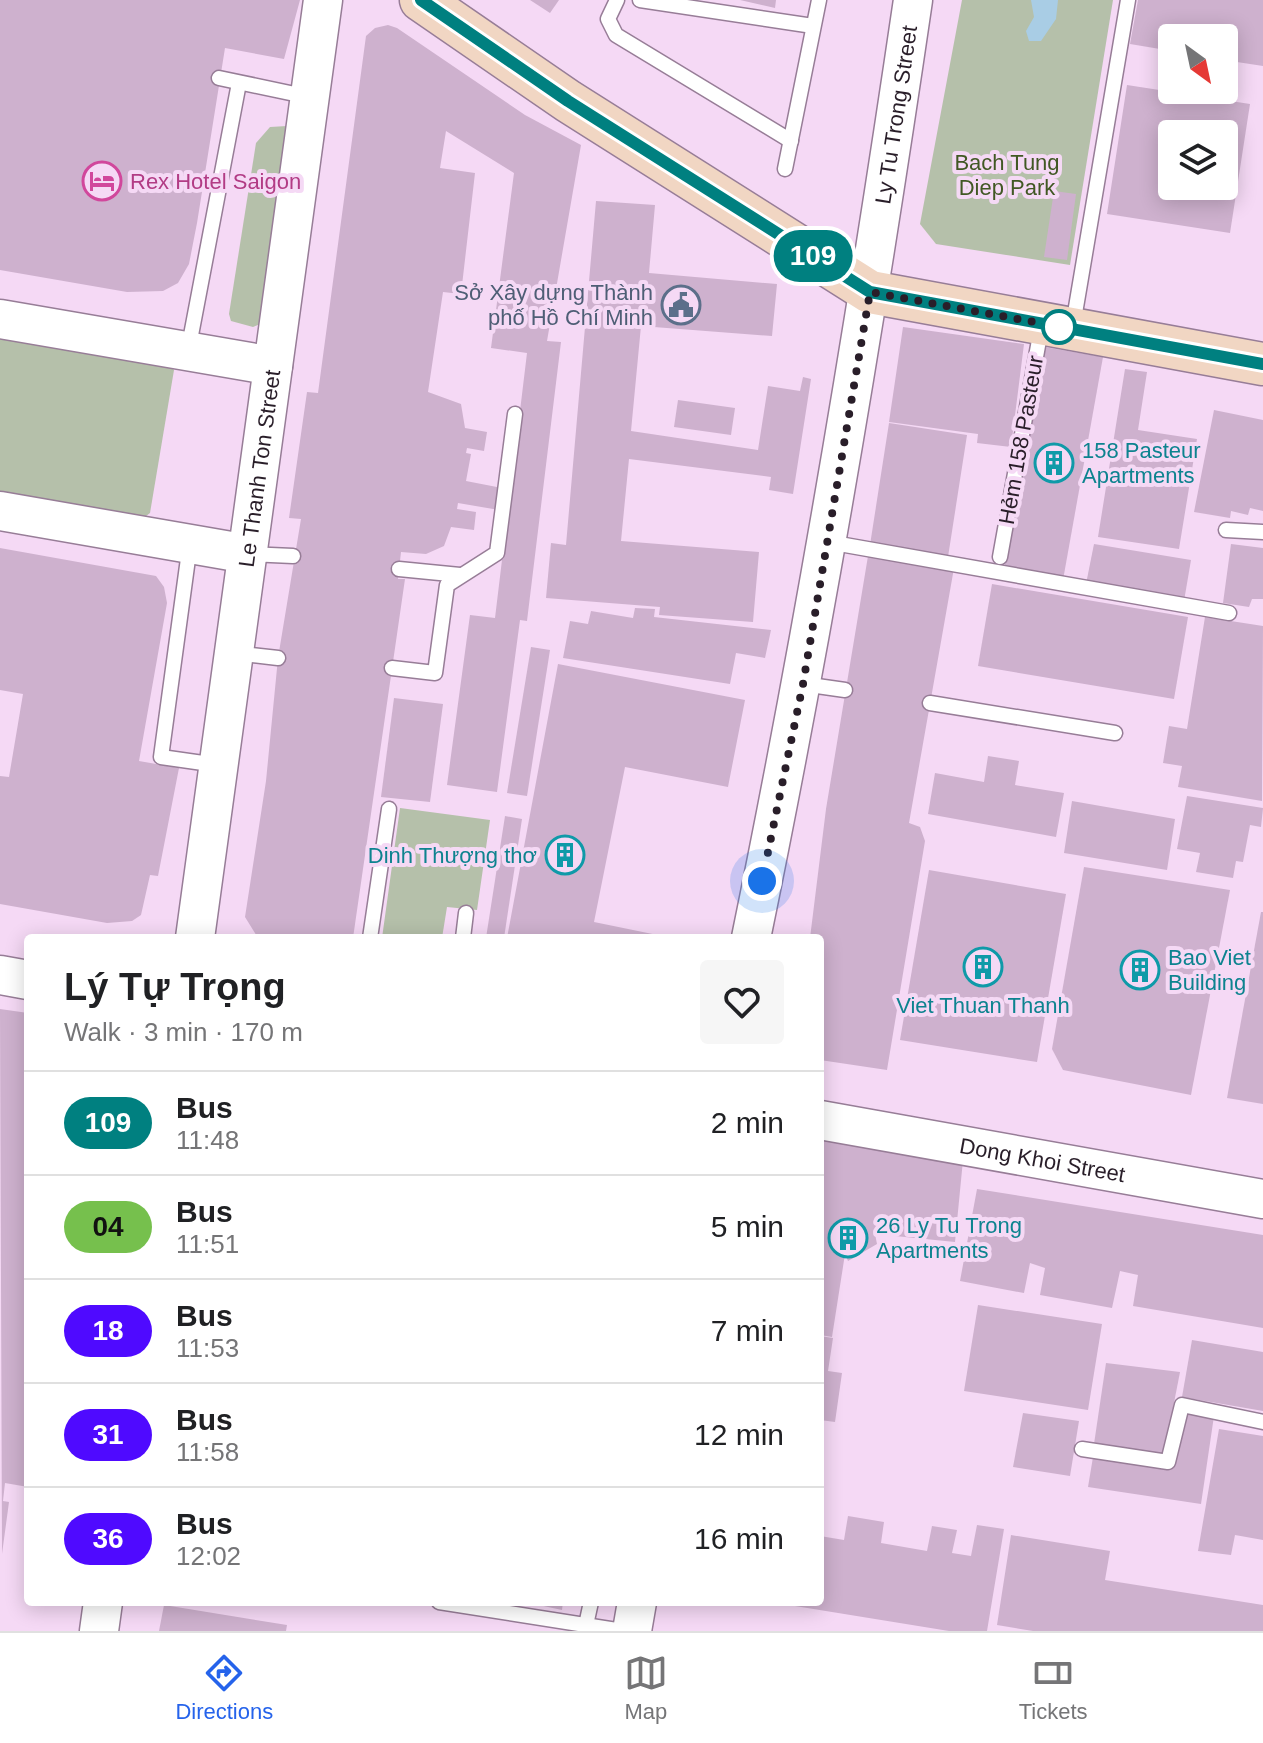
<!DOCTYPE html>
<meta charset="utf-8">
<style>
body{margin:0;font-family:Arial,sans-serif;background:#f6f6f6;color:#202124;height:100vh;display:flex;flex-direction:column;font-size:30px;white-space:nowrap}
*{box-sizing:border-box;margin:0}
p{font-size:26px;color:#757577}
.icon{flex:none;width:44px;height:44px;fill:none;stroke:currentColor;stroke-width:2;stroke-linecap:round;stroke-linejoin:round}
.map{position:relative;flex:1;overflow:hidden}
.sheet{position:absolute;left:24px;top:934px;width:800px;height:672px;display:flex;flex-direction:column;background:#fff;border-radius:8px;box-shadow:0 4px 20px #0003}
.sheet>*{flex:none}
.badge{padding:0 16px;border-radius:26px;font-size:28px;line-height:52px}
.needle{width:52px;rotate:147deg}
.buttons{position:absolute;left:1158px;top:24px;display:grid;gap:16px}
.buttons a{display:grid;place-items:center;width:80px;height:80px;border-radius:8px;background:#fff;box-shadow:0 4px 20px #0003;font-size:40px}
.you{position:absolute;width:40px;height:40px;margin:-20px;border:6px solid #fff;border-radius:50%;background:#1a73e8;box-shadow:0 0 0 12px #1a73e833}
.map>.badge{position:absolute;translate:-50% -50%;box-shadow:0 0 0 4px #fff}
.round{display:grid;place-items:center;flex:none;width:84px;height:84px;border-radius:8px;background:#f6f6f6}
.headline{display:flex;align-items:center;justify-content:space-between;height:136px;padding:0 40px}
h1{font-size:38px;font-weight:600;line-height:60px}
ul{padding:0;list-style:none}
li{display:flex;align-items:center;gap:24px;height:104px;padding:0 40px;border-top:2px solid #e0e0e0}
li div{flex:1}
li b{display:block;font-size:30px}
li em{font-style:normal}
li .badge{min-width:88px;font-weight:700;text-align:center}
.dock{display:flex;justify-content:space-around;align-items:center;height:112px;border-top:2px solid #e0e0e0;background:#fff;font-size:22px;color:#757577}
.dock a{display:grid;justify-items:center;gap:4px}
.dock .active{color:#2563eb}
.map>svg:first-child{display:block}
.green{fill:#b5c0aa}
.water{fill:#a9cde5}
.building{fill:#ceb1ce;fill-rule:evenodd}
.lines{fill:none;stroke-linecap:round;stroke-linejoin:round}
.service-casing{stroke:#977d97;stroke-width:17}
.tertiary-casing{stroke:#977d97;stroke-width:41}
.secondary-casing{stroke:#977d97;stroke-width:45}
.service{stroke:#fff;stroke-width:14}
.tertiary{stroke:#fff;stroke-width:38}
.secondary{stroke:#f1d6c3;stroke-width:42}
.line-casing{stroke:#fff;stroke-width:18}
.line{stroke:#008080;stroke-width:12}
.walk{stroke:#291e29;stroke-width:8;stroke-dasharray:0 14.4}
.stop-dot{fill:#fff;stroke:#008080;stroke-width:4}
.labels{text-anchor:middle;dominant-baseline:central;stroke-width:8;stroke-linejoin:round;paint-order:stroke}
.street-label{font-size:22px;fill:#291e29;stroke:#f5d9f5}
.park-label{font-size:22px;fill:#415824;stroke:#f5d9f5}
.hotel-label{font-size:22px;fill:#b23c85;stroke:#f5d9f5;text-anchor:start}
.service-label{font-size:22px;fill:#4e5e75;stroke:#f5d9f5;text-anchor:end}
.culture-label{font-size:22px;fill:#0d838f;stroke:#f5d9f5;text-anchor:start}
</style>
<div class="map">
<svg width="1263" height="1631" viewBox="0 0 1263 1631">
<rect width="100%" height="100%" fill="#f5d9f5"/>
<!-- green -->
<g class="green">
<polygon points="962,0 1113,0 1070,265 936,244 920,224"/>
<polygon points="287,126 263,323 253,327 231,321 229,314 256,143 270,127"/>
<polygon points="0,334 169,364 174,370 150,513 141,520 0,496"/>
<polygon points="400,808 490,820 477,910 447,907 442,938 382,938"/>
</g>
<!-- water -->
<polygon class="water" points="1031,0 1058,0 1056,19 1041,41 1029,41 1026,31 1034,17"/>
<!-- building -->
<g class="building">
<polygon points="0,0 300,0 284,59 225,48 197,223 189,264 178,283 163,291 127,292 0,270"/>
<polygon points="530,0 559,0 550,13"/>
<polygon points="740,0 776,0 775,8"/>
<polygon points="1138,0 1263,0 1263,66 1224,60 1224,38 1172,38 1172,51 1130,44"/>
<polygon points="388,25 397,28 525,115 581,145 547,341 561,342 527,621 520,620 497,792 447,785 470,615 495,618 527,353 491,348 514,173 446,131 440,168 475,173 461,294 443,292 428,392 461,404 465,428 487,432 484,451 467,448 466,453 471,454 466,481 502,488 499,510 458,503 457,509 476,512 474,530 451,527 444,546 426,554 401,552 398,579 405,579 353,938 258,938 245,917 266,781 278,658 301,519 289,518 307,392 318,393 366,36 375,28"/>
<path d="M1127,85l123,19 -20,129 -123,-19zM1172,134h52v52h-52z"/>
<polygon points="1054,191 1076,194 1067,260 1044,257"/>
<polygon points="596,201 655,205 649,273 777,284 772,336 641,326 631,431 758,450 768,386 800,391 803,377 811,379 793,494 769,490 771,477 629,459 621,541 759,552 753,622 659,615 660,607 546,598 551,543 566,545"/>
<polygon points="903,327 1024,344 1011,447 977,443 978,434 889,422"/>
<polygon points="1044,347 1103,357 1063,580 1004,570"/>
<polygon points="1125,369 1147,372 1138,430 1197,439 1179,549 1098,537"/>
<polygon points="678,400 735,408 731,435 674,427"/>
<polygon points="1214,410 1263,420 1263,511 1250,508 1248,515 1231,511 1230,518 1194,512"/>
<polygon points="889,423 967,435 948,557 870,545"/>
<polygon points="1094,544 1191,560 1184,601 1086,584"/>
<polygon points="1231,544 1263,548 1263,599 1252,599 1249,607 1223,603"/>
<polygon points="0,548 156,576 164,587 167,603 139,761 179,768 158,876 150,875 141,915 132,921 107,923 0,904 0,776 9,777 23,694 0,690"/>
<polygon points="868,556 954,568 909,823 920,827 925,841 887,1070 820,1060 820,938 810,938 826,809"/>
<polygon points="992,584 1188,617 1174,699 978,666"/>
<polygon points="635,608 655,609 654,617 771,630 765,658 736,653 730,684 563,658 570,621 588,624 591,611 633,618"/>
<polygon points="1205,617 1263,626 1262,801 1178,787 1182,766 1163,763 1169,726 1187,729"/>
<polygon points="531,647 550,650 527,796 507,793"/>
<polygon points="558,664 745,700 728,787 625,767 594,922 672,938 507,938"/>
<polygon points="394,698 443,704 430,802 381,797"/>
<polygon points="988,756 1019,761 1015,785 1064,793 1056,837 928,814 935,773 984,782"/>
<polygon points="1187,796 1263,808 1261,827 1250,825 1243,862 1236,861 1233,878 1196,872 1200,853 1177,849"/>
<polygon points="1072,801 1175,819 1167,870 1064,853"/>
<polygon points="505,816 522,819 504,938 486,938"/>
<polygon points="1084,867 1230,890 1191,1095 1063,1070 1052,1049"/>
<polygon points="929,870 1066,894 1037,1062 900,1040"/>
<polygon points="1261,912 1263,912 1263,1104 1227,1098"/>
<polygon points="0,1009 28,1013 28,1487 5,1483 3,1501 9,1502 2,1554"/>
<polygon points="820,1138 963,1160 955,1242 875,1234 877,1244 848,1261 845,1254 832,1337 820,1335"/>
<polygon points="977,1189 1263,1235 1263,1328 1133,1306 1138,1275 1120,1271 1112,1308 1040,1295 1045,1268 1030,1263 1024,1293 960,1281"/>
<polygon points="978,1305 1102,1324 1088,1410 964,1391"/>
<polygon points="820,1336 833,1338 828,1371 842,1373 835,1422 820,1420"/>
<polygon points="1192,1340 1263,1352 1263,1411 1182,1397"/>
<polygon points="1106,1363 1180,1372 1164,1454 1094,1444"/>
<polygon points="1183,1410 1214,1416 1201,1504 1088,1487 1093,1457 1172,1468"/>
<polygon points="1023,1413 1079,1421 1070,1476 1013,1467"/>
<polygon points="1219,1429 1263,1436 1263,1540 1235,1535 1231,1555 1198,1551"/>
<polygon points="848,1516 884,1522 881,1543 927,1551 932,1526 957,1530 952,1553 971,1556 977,1525 1004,1529 987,1631 949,1631 795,1606 796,1602 820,1602 820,1536 844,1540"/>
<polygon points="1011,1535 1110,1551 1105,1580 1263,1605 1263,1631 1033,1631 997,1625"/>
<polygon points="525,1602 563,1602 562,1610"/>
<polygon points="164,1605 287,1625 286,1631 159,1631"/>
</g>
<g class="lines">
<!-- service casing -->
<g class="service-casing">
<g id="service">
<polyline points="617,0 608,19 616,35 791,141"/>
<polyline points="640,0 813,26"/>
<polyline points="219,78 309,97"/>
<polyline points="785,169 819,0"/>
<polyline points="1073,325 1128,0"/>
<polyline points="188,351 239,83"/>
<polyline points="1226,530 1263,532"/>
<polyline points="828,542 1229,613"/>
<polyline points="190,544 161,757 217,765"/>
<polyline points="248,554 293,556"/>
<polyline points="1000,557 1041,329"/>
<polyline points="399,569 460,575"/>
<polyline points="234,653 278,658"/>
<polyline points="392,668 435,673 447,585 497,553 515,414"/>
<polyline points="803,684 845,690"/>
<polyline points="930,703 1115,733"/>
<polyline points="370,938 389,809"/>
<polyline points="463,938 466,913"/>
<polyline points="1082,1449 1168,1462 1182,1405 1263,1422"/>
<polyline points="439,1602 623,1631"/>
<polyline points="586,1625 591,1602"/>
</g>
</g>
<!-- tertiary casing -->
<g class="tertiary-casing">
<g id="tertiary">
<polyline points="0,319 273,366"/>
<polyline points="0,511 248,554"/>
<path id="s1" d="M195,938l128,-938"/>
<path id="s2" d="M751,938c64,-311 116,-624 162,-938"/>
<polyline points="0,975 28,980"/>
<path id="s3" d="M820,1120l443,79"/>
<polyline points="99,1631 103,1602"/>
<polyline points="632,1631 637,1602"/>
</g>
</g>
<!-- secondary casing -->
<g class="secondary-casing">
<polyline id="secondary" points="421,0 568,101 870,292 1263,364"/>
</g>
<!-- service -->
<use href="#service" class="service"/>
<!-- tertiary -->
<use href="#tertiary" class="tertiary"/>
<!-- secondary -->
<use href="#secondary" class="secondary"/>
</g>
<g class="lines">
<!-- line casing -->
<g class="line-casing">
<polyline id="line" points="421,0 568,101 870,292 1263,364"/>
</g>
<!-- line -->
<use href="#line" class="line"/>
<!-- walk -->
<polyline class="walk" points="762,881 803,684 870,292 1073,329 1059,327"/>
</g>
<!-- icons -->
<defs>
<g id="hotel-ring" transform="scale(2)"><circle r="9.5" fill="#f5d9f5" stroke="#d1479c" stroke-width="1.5"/><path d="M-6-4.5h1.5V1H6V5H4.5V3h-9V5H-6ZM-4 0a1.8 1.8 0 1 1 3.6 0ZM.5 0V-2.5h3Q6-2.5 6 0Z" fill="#d1479c"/></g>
<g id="civic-ring" transform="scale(2)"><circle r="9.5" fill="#f5d9f5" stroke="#5c6f8a" stroke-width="1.5"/><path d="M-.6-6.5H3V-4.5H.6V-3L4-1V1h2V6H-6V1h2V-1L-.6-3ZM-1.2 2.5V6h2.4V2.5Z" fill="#5c6f8a"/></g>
<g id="building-ring" transform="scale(2)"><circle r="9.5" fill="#f5d9f5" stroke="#0f9aa8" stroke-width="1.5"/><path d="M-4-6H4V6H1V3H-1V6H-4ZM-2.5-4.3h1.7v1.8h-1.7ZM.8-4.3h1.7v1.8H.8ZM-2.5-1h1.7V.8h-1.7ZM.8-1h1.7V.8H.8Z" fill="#0f9aa8"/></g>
</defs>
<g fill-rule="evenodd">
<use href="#hotel-ring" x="102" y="181"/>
<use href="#civic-ring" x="681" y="305"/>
<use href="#building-ring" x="1054" y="463"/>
<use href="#building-ring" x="565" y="855"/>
<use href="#building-ring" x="983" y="967"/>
<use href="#building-ring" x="1140" y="970"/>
<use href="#building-ring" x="848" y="1238"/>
</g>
<!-- markers -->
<circle class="stop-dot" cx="1059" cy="327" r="16"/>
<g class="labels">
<!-- street labels -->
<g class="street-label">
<text stroke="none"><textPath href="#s2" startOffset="836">Ly Tu Trong Street</textPath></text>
<text transform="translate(1021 440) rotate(-80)">Hẻm 158 Pasteur</text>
<text stroke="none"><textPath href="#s1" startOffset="474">Le Thanh Ton Street</textPath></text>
<text stroke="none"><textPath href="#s3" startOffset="226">Dong Khoi Street</textPath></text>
</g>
<!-- park labels -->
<g class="park-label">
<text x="1007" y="162">Bach Tung<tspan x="1007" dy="25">Diep Park</tspan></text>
</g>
<!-- hotel labels -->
<g class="hotel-label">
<text x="130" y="181">Rex Hotel Saigon</text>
</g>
<!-- service labels -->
<g class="service-label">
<text x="653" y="292">Sở Xây dựng Thành<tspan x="653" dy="25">phố Hồ Chí Minh</tspan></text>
</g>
<!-- culture labels -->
<g class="culture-label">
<text x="1082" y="450">158 Pasteur<tspan x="1082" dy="25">Apartments</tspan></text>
<text x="537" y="855" text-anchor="end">Dinh Thượng thơ</text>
<text x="1168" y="957">Bao Viet<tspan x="1168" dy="25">Building</tspan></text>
<text x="983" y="1005" text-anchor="middle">Viet Thuan Thanh</text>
<text x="876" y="1225">26 Ly Tu Trong<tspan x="876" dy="25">Apartments</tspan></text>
</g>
</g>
</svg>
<div class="buttons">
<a><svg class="needle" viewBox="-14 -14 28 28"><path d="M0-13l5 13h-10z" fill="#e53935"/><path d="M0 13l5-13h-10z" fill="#757577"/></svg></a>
<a><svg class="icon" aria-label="layers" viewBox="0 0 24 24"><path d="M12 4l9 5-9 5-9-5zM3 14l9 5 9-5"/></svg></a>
</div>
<div class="you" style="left:762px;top:881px"></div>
<b class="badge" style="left:813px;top:256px;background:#008080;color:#fff">109</b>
<section class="sheet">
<div class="headline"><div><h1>Lý Tự Trọng</h1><p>Walk · 3 min · 170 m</p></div><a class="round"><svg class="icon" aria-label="heart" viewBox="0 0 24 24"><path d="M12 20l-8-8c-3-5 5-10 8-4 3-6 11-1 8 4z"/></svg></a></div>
<ul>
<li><span class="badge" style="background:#008080;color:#fff">109</span><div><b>Bus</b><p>11:48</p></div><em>2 min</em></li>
<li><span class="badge" style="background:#76c04d;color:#111">04</span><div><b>Bus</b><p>11:51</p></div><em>5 min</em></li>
<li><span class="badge" style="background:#4f0aff;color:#fff">18</span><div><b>Bus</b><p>11:53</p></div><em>7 min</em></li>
<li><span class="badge" style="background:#4f0aff;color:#fff">31</span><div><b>Bus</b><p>11:58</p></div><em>12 min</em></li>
<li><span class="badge" style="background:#4f0aff;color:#fff">36</span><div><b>Bus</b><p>12:02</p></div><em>16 min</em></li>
</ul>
</section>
</div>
<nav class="dock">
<a class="active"><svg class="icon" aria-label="directions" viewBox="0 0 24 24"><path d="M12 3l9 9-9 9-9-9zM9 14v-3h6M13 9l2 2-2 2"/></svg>Directions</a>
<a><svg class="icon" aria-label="map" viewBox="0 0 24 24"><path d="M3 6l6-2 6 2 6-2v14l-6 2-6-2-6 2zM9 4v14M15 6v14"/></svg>Map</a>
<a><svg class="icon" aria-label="tickets" viewBox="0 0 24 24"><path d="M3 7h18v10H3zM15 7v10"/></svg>Tickets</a>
</nav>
